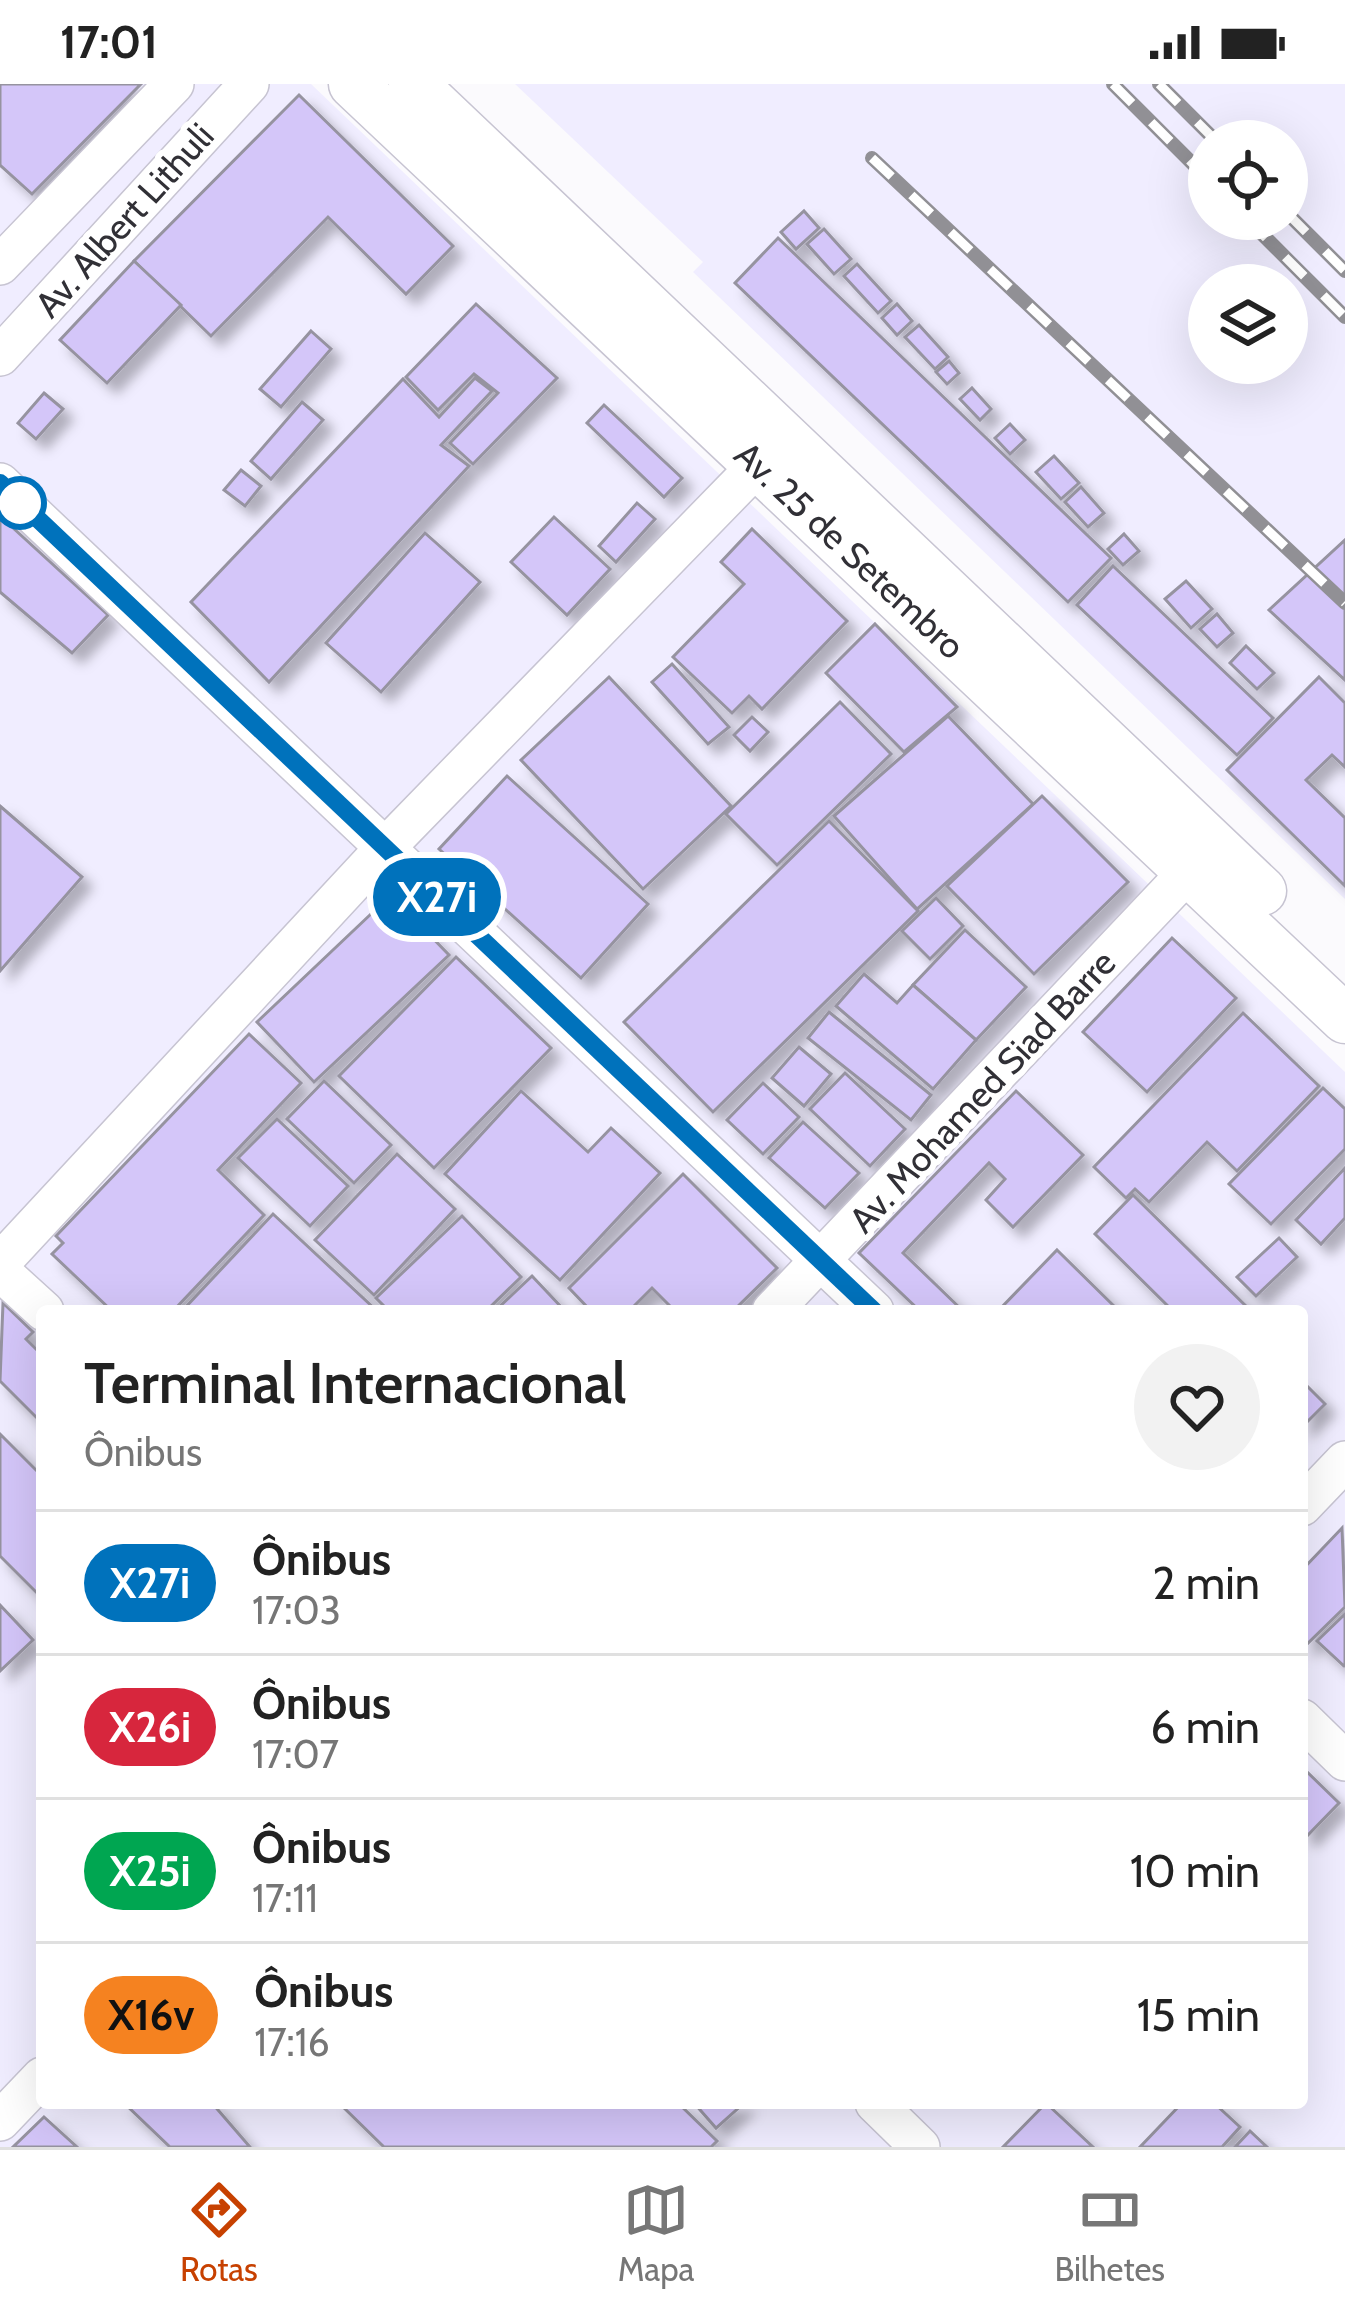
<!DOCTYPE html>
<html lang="pt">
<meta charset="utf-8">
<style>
body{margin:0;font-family:Cabin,sans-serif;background:#f2f2f2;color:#222;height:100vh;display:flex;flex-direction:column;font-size:45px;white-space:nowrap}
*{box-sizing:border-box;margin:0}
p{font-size:39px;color:#767676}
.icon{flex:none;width:66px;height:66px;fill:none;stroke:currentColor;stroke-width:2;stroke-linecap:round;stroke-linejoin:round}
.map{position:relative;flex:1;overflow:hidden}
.details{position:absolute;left:36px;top:1221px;width:1272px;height:804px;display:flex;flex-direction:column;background:#fff;border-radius:12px;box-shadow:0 12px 48px #0002}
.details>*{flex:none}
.badge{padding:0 24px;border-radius:39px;font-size:42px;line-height:78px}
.tools{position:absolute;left:1188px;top:36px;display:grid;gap:24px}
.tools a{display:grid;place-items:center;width:120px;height:120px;border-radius:50%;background:#fff;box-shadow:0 12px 48px #0002;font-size:60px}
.map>.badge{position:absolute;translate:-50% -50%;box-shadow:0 0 0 6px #fff}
.round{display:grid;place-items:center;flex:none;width:126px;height:126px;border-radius:63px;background:#f2f2f2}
.summary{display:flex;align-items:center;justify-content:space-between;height:204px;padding:0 48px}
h1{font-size:57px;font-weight:600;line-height:90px}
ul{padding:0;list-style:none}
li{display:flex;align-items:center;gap:36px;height:144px;padding:0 48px;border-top:3px solid #e0e0e0}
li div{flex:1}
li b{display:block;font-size:45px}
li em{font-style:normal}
li .badge{min-width:132px;font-weight:700;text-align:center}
.status{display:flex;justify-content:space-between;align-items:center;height:84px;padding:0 60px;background:#fff;direction:ltr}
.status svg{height:33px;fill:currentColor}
.tabs{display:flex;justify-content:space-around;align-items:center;height:168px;border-top:3px solid #e0e0e0;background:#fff;font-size:33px;color:#767676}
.tabs a{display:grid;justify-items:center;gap:6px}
.tabs .active{color:#c74101}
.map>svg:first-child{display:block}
.built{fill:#f0edff;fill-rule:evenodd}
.building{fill:#d4c6f9;stroke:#9693a0;stroke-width:3;filter:url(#shadow)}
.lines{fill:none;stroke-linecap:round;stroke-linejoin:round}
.minor-casing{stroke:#c7c4d2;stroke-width:42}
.major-casing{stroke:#c7c4d2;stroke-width:51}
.minor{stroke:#fff;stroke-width:39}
.major{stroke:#fff;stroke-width:48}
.rail-casing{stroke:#919095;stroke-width:14}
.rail{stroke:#fff;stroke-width:9;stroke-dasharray:27;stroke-linecap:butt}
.line-casing{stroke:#fff;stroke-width:27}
.line{stroke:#0072bc;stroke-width:18}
.stop-dot{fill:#fff;stroke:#0072bc;stroke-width:6}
.labels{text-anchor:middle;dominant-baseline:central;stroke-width:12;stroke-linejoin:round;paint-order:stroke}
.street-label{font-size:36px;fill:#313036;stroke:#fff}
</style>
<div class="status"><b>17:01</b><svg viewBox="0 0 49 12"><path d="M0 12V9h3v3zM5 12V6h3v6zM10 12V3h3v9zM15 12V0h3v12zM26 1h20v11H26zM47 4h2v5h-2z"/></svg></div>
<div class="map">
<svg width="1345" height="2063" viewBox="0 0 1345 2063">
<defs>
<filter id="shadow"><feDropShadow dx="10" dy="10" stdDeviation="6" flood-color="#0004"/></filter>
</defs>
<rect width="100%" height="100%" fill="#fbfafd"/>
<!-- built -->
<g class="built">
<path d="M0,0h311l1034,988v1075h-1345zM42,1227h1260v792h-1260z"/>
<path d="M515,0h830v815l-652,-627 10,-10zM1209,57h78v78h-78zM1209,201h78v78h-78z"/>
</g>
<!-- building -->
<g class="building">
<polygon points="0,0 141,0 32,110 0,81"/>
<polygon points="299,11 453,162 406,210 328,133 211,252 134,177"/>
<polygon points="804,127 819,144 796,165 781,148"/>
<polygon points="824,145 851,175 834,190 807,160"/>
<polygon points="778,154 1111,474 1068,518 735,199"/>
<polygon points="134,177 181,221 107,299 60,256"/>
<polygon points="857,180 891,217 878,229 844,192"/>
<polygon points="476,220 557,294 473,380 450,359 498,309 474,290 438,326 406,293"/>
<polygon points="897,220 912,237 897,251 882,234"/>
<polygon points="919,241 948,273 935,285 905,253"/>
<polygon points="311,247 331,265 281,323 260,305"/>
<polygon points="949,277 959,289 947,300 936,288"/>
<polygon points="475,294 492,307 441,361 469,382 269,598 191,518 403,295 439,333"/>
<polygon points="972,304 991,325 980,336 960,315"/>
<polygon points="44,309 63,325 36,355 18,339"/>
<polygon points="302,318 323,336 271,395 251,377"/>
<polygon points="604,321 682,394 664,413 587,339"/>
<polygon points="1010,340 1025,356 1010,370 995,354"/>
<polygon points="1054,372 1079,399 1061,415 1036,388"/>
<polygon points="241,386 261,402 245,422 224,406"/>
<polygon points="1081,403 1104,429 1088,443 1065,418"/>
<polygon points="637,419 655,435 616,478 599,462"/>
<polygon points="0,432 108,531 72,569 0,508"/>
<polygon points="554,433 610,485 567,531 511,478"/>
<polygon points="752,445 847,537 762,625 749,612 732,629 673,573 744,500 721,478"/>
<polygon points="425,449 480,498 381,608 326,559"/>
<polygon points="1124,450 1139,467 1123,481 1108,465"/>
<polygon points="1345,456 1345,596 1269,526"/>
<polygon points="1113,482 1273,634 1237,671 1077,521"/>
<polygon points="1186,497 1212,525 1191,544 1165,515"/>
<polygon points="1217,530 1233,549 1217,563 1200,545"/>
<polygon points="875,540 957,623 904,668 826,589"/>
<polygon points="1246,562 1274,589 1257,605 1230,579"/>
<polygon points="672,580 729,643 708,660 652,598"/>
<polygon points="609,593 731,722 643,805 521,676"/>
<polygon points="1319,593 1345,619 1345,683 1332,671 1306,696 1345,734 1345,802 1227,686"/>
<polygon points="840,618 891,670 777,781 726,730"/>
<polygon points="948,632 1033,720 917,825 834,732"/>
<polygon points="752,633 768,648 750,667 734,651"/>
<polygon points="507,692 648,820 581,894 439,765"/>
<polygon points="1042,712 1128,798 1034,890 947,802"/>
<polygon points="0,722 82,793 0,887"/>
<polygon points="829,737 918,827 713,1028 624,938"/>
<polygon points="391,811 449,871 314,998 257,938"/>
<polygon points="936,814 963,842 930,875 902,847"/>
<polygon points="965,846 1026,903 976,956 913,901"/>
<polygon points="1172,854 1236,914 1147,1008 1083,948"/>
<polygon points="456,873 551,964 434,1084 339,992"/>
<polygon points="864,890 897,919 913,901 976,956 933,1005 836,922"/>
<polygon points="829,928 931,1011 911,1036 808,954"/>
<polygon points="1243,929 1319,1002 1237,1087 1207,1058 1149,1118 1135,1105 1126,1114 1094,1083"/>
<polygon points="249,950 301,999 218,1086 264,1131 173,1227 112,1227 52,1170 63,1159 56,1152"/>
<polygon points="799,963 831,990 804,1022 772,994"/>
<polygon points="845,989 905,1045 870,1082 810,1025"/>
<polygon points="324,997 391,1061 354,1099 287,1035"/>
<polygon points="763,999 799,1033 763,1070 727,1036"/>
<polygon points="1323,1004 1345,1025 1345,1065 1271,1140 1229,1100"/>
<polygon points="521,1007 588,1068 611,1044 660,1089 560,1196 445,1090"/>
<polygon points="1016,1007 1083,1071 1013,1143 986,1116 1005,1095 989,1079 903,1169 963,1227 920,1227 859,1169"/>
<polygon points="277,1035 348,1102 310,1142 238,1074"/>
<polygon points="803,1038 859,1089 825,1124 769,1074"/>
<polygon points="397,1070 455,1125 374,1211 315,1156"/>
<polygon points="1345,1084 1345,1134 1321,1160 1296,1136"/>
<polygon points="683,1090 777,1184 733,1227 675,1227 652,1204 629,1227 591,1227 569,1204"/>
<polygon points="1133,1111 1251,1227 1173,1227 1095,1150"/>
<polygon points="273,1130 377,1227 182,1227"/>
<polygon points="462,1132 521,1193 486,1227 389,1227 376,1214"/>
<polygon points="1279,1154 1297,1173 1256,1212 1237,1193"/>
<polygon points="1057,1166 1119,1227 998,1227"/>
<polygon points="532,1192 565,1227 495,1227"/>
<polygon points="3,1219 33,1248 26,1255 42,1271 42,1339 0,1297"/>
<polygon points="1302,1297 1325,1320 1302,1343"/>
<polygon points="0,1350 42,1392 42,1514 0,1472"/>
<polygon points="1342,1444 1345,1523 1305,1562 1302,1486"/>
<polygon points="0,1521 33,1556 0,1587"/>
<polygon points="1345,1530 1345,1582 1344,1582 1317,1557"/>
<polygon points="1302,1683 1339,1719 1307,1752 1302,1748"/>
<polygon points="124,2019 212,2019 250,2063 170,2063"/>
<polygon points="339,2019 678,2019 717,2057 711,2063 384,2063"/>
<polygon points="694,2019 744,2019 716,2044"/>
<polygon points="1046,2019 1093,2063 1003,2063"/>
<polygon points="1182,2019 1214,2019 1240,2043 1222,2063 1140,2063"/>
<polygon points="44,2033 77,2063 13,2063"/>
<polygon points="1250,2047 1267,2063 1235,2063"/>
</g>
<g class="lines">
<!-- minor casing -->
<g class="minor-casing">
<g id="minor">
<polyline points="0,181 174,0"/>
<polyline points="0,272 249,0"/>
<polyline points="0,399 874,1227"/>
<polyline points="0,1179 385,764 758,381"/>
<polyline points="0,1187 44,1227"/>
<polyline points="772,1227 1191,785"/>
<polyline points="1302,1422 1345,1377"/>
<polyline points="1302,1635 1345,1677"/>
<polyline points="875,2019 920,2063"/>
<polyline points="0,2037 42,1993"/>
</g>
</g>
<!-- major casing -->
<g class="major-casing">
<g id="major">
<polyline points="353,0 1345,935"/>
<polyline points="413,0 1262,807"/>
</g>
</g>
<!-- minor -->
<use href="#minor" class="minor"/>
<!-- major -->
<use href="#major" class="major"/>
<!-- rail casing -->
<g class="rail-casing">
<g id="rail">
<polyline points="1113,0 1209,96"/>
<polyline points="1159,0 1216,57"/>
<polyline points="872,74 1345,519"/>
<polyline points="1287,129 1345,187"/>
<polyline points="1247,135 1345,233"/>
</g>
</g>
<!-- rail -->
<use href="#rail" class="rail"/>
</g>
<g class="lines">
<!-- line casing -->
<g class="line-casing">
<polyline id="line" points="0,399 874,1227"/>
</g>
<!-- line -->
<use href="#line" class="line"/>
</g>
<!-- markers -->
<circle class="stop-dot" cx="20" cy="419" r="24"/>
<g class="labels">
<!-- street labels -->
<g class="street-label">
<text transform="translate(124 136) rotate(-48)">Av. Albert Lithuli</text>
<text transform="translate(850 466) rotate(43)">Av. 25 de Setembro</text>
<text transform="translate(982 1007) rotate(-47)">Av. Mohamed Siad Barre</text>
</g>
</g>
</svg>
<div class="tools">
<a><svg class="icon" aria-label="locate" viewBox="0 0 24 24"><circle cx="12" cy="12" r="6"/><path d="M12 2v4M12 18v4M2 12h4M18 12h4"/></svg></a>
<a><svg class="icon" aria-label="layers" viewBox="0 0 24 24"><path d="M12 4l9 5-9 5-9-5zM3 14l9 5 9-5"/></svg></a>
</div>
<b class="badge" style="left:437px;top:813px;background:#0072bc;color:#fff">X27i</b>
<section class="details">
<div class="summary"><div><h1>Terminal Internacional</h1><p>Ônibus</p></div><a class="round"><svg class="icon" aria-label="heart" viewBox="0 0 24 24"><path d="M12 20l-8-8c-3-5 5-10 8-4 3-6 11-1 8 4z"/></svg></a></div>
<ul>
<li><span class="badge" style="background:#0072bc;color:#fff">X27i</span><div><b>Ônibus</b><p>17:03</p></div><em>2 min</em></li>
<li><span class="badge" style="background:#d7263d;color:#fff">X26i</span><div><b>Ônibus</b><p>17:07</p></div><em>6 min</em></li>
<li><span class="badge" style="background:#00a651;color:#fff">X25i</span><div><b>Ônibus</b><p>17:11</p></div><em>10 min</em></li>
<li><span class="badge" style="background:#f58220;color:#111">X16v</span><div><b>Ônibus</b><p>17:16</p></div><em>15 min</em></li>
</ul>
</section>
</div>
<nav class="tabs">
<a class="active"><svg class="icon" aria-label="directions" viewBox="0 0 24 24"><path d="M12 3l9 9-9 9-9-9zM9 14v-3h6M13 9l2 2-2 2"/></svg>Rotas</a>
<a><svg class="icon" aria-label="map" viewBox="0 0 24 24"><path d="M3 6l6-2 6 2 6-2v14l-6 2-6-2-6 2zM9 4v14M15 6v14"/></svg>Mapa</a>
<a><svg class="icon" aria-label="tickets" viewBox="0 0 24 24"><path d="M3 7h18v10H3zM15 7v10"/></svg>Bilhetes</a>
</nav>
